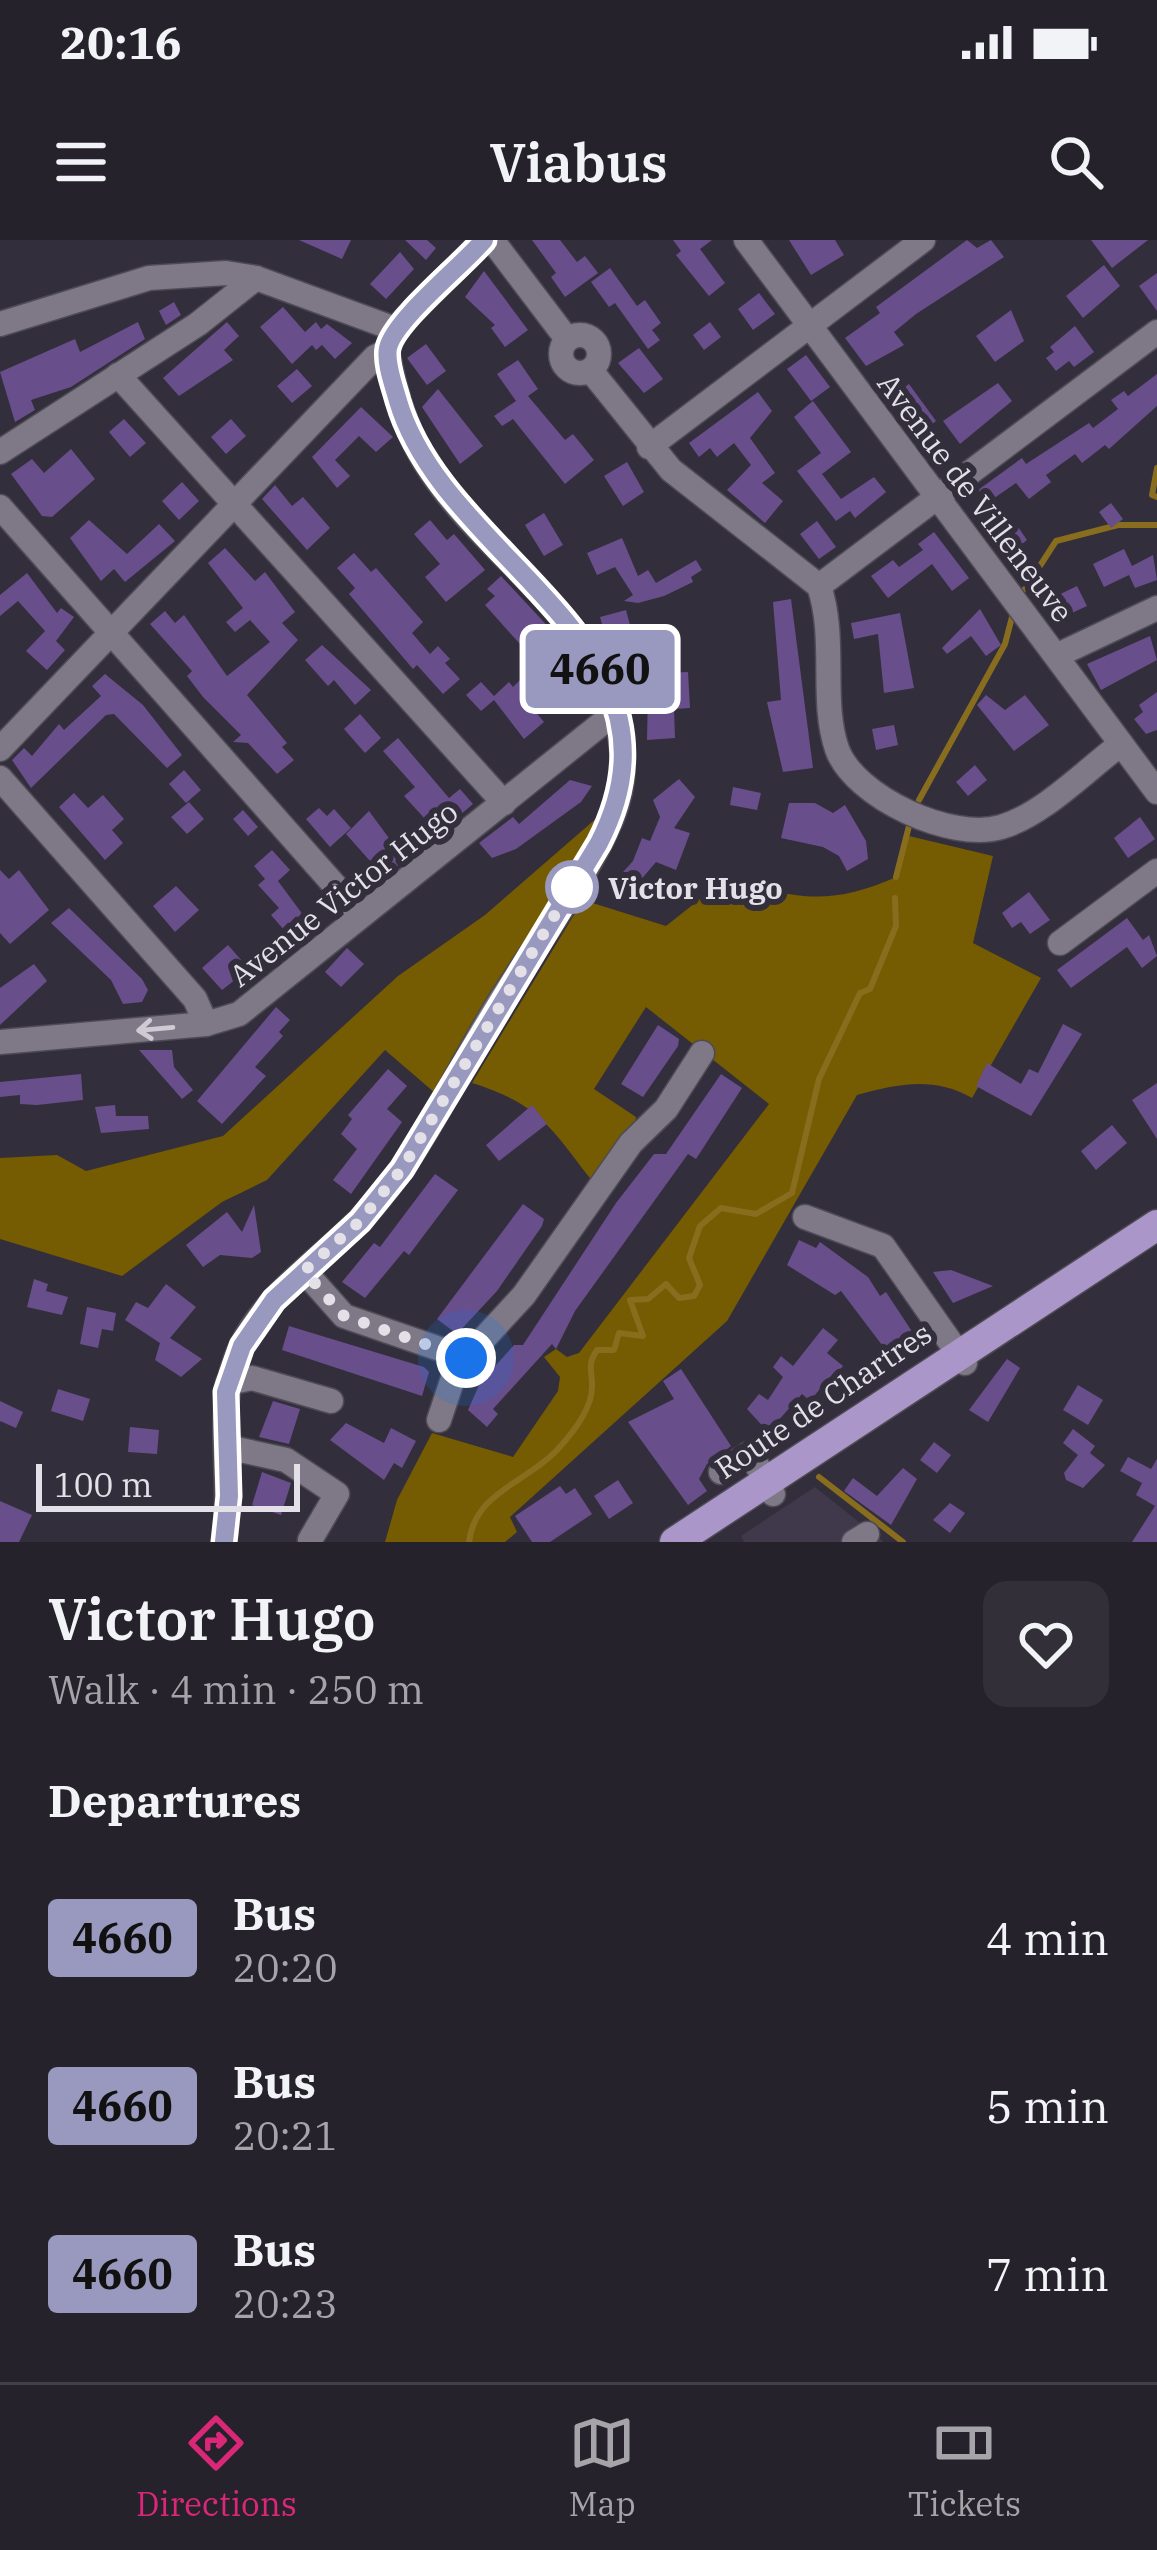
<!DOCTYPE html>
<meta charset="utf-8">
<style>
body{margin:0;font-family:"IBM Plex Serif",serif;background:#322f38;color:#f1f3f6;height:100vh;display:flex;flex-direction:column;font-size:45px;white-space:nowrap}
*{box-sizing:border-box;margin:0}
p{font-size:39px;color:#a4a4a9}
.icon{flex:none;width:66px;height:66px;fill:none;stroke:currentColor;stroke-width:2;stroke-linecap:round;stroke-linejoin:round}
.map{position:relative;height:1302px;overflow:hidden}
.side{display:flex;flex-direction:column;background:#26222c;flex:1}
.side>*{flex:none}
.badge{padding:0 24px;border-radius:9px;font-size:42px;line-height:78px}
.scale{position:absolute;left:36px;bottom:30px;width:264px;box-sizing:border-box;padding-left:12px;border:6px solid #e3e0e8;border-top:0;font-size:33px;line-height:42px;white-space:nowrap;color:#e3e0e8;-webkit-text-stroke:9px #332e3b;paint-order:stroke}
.you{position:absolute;width:60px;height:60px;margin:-30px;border:9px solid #fff;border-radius:50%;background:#1a73e8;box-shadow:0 0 0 18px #1a73e833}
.map>.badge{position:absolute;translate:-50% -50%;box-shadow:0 0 0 6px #fff}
h2{padding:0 48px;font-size:45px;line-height:108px}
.round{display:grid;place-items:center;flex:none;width:126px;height:126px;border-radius:24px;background:#322f38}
.head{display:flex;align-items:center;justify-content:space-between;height:204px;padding:0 48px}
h1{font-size:57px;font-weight:600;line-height:90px}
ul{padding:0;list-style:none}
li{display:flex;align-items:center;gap:36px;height:168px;padding:0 48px}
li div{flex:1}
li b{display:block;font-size:45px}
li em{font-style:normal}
li .badge{min-width:132px;font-weight:700;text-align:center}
.status{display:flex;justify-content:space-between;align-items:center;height:84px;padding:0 60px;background:#26222c;direction:ltr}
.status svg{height:33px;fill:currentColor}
header{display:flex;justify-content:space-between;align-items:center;height:156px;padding:0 48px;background:#26222c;font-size:54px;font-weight:600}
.dock{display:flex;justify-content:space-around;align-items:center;height:168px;border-top:3px solid #423f48;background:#26222c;font-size:33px;color:#a4a4a9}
.dock a{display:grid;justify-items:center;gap:6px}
.dock .selected{color:#db2777}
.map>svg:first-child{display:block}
.built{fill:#40394b}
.forest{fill:#755b01}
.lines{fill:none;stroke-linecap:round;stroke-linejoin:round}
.stream{stroke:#886d1f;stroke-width:6}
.building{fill:#684e8b}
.minor-casing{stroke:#4f4b55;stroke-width:27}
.major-casing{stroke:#4f4b55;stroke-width:33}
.minor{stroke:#7e7887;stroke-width:24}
.major{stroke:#ab96ca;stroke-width:30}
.oneway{stroke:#cfcbd5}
.line-casing{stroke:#fff;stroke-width:27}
.line{stroke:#9998be;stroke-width:18}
.walk{stroke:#e3e0e8;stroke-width:12;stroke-dasharray:0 21.6}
.stop-dot{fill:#fff;stroke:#9998be;stroke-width:6}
.labels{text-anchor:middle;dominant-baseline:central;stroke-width:12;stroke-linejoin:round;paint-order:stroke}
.street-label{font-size:30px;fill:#e3e0e8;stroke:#332e3b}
.stop-label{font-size:30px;font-weight:bold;fill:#e3e0e8;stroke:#332e3b;text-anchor:start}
</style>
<div class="status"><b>20:16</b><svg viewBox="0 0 49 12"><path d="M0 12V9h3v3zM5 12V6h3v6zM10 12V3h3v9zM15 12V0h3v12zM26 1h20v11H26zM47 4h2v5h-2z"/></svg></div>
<header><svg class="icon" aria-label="menu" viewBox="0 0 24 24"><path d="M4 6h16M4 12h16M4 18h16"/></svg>Viabus<svg class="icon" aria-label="search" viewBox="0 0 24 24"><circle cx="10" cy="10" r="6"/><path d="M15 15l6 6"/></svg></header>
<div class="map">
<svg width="1157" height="1302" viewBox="0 0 1157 1302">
<rect width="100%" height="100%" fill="#332e3b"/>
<!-- built -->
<polygon class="built" points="815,1247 884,1302 744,1302 741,1296"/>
<!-- forest -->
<g class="forest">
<polygon points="599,576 544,680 435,853 385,810 267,940 222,962 122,1036 0,999 0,918 57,915 86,931 223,896 398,736 485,675"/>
<path d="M909,596l84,20 -20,87 68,35 -69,120c-38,-22 -75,-14 -115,-3l-130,226 -217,196 7,15 -12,10h-120l12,-42 35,-67 81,24 45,-66 2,-14 -16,-20 12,-8 11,8 12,-4 190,-249 -123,-97 -52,82 42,28 -5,26 -37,40c-44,-55 -52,-78 -122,-100l111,-183 83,26 63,-50c63,24 103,30 167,1z"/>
</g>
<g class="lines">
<!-- stream -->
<g class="stream">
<polyline points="1157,228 1152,255 1157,257"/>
<polyline points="1025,349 1056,301 1118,285 1157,285"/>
<polyline points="919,560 1005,404 1012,377"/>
<polyline points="896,637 909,586"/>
<polyline points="819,1237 903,1302"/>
<path d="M469,1302c6,-50 57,-59 88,-92 15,-16 36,-41 35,-65 0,-16 -5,-20 5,-35h17l5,-17 24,3 -13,-36 18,-1 18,-15 13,14 15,-2 6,-11 -11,-27 11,-32 21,-18 35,6 36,-21 27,-114 41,-86 10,-4 26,-63 -1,-28"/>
</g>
</g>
<!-- building -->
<g class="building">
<polygon points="299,0 351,0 342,19"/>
<polygon points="405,0 427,0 436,8 426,20"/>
<polygon points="532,0 560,0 577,22 585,16 598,33 565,57 551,37 556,33"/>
<polygon points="673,0 712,0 700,9 725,43 709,56 676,15 681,11"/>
<polygon points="789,0 835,0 844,15 811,35"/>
<polygon points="967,0 977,8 991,0 1004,17 916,74 894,92 904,105 866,126 845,98 880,73 876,67"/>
<polygon points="1091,0 1148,0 1112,28"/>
<polygon points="400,12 414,29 386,59 370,44"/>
<polygon points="1104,25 1120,46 1083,78 1066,56"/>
<polygon points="610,28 637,66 645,60 661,83 652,90 660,100 648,109 615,63 609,67 591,42"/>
<polygon points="484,31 528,90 505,107 491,88 495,85 465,57"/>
<polygon points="1157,33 1157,71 1139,46"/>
<polygon points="759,53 775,74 753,90 738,69"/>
<polygon points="174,62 181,75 166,85 159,71"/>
<polygon points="283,67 305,92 316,82 321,89 327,84 352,103 335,119 322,105 316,110 312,105 292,124 260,87"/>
<polygon points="1011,70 1024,101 995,122 976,96"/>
<polygon points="138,82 145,99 71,147 31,160 35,170 15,182 0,132 75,99 80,112"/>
<polygon points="227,82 239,96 224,110 233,120 179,156 163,138"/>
<polygon points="710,82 721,97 704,110 693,95"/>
<polygon points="1075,86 1094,112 1074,127 1069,121 1056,131 1046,118 1054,112 1050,107"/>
<polygon points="426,104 446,131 427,145 407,118"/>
<polygon points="639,108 663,139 644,153 618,123"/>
<polygon points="806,115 830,147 811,161 787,129"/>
<polygon points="518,120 538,149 528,156 565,200 573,194 594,220 565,244 513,179 502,186 494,176 516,161 497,134"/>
<polygon points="297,129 312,146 292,163 277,146"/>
<polygon points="1157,134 1157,166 1109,209 1105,205 1082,223 1075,214 1046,235 1051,242 1029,259 1016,243 987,263 978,250 1022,218 1026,224 1089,183 1093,188 1118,169 1111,160 1124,151 1128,156"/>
<polygon points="998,143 1012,161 960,204 943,181"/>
<polygon points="909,144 936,181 919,194 891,158"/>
<polygon points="438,149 483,206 460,224 422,167"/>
<polygon points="758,152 772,171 750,198 775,233 762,243 783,261 765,283 727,250 751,225 734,203 717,217 710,208 699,217 689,203"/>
<polygon points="813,161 851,212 822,234 841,259 874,237 886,252 855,278 850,271 836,281 797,231 821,213 794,177"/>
<polygon points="361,167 393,197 376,212 359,196 335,220 350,236 337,248 312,217"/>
<polygon points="124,179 146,203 130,217 109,192"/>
<polygon points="231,179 246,196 226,214 211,197"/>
<polygon points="71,209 95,239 52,277 42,276 11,234 32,219 44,233"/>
<polygon points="627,222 644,252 623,266 604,236"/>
<polygon points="182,242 199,261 179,280 162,261"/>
<polygon points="275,245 292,266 303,257 330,288 307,310 262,259"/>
<polygon points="1111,263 1123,279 1111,288 1099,272"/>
<polygon points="544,273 563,305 544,316 525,285"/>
<polygon points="89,280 127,314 159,284 175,301 125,342 114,329 101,341 70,298"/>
<polygon points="430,280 447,300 454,294 485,330 446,362 425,337 440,324 414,294"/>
<polygon points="817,281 836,307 819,319 800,294"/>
<polygon points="1014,281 1027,300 1010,313 996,293"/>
<polygon points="934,292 969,338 952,351 932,324 888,358 871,336 893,320 899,327 923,310 918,304"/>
<polygon points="622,298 638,336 648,330 656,343 696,320 702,330 691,337 693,342 664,356 638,363 624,361 633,355 615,327 597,335 587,313"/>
<polygon points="225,308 255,341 265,332 295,372 282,383 298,400 247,455 287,503 282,507 294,520 277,534 248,503 233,502 241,495 203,457 187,436 192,431 150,384 165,371 175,383 184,375 227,436 270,402 250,380 235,392 226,382 243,368 208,323"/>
<polygon points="1124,309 1132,326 1153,315 1157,340 1135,348 1129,335 1104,347 1093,324"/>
<polygon points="354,313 371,332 376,328 423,382 412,393 430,414 438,406 450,419 445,423 460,439 443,454 417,425 413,429 349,354 355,348 337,328"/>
<polygon points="27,333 57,373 61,368 74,377 56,401 65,410 47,430 26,411 45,391 18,361 0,376 0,355"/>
<polygon points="501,336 554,393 569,415 561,422 588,452 572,465 547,437 524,458 544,482 524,499 494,460 481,471 466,455 481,442 494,456 509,442 513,447 537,423 485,365 495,356 487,349"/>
<polygon points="1077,346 1087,366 1061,378 1052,358"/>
<polygon points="791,359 813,528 783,532 767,462 781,460 773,362"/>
<polygon points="980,369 1001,405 986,416 971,396 947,414 942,408"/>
<polygon points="626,370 630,385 604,391 600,377"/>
<polygon points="900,373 914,448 884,453 878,394 854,399 851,383"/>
<polygon points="657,389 663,433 688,432 690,468 674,469 675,498 647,500 648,450 643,422 636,423 632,393"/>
<polygon points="1150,396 1157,420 1101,450 1087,424"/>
<polygon points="322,405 371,450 355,465 334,440 328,446 305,420"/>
<polygon points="105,434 143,465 182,515 167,528 114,474 106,475 31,548 12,520 24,508 32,516 59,484 64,490 101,456 92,446"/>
<polygon points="1157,452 1157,490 1146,494 1134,479 1143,472 1139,465"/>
<polygon points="986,455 1005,470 1025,455 1049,485 1014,511 977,465"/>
<polygon points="360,474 381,498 365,513 344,489"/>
<polygon points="894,485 898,505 876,510 872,489"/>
<polygon points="398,498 449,558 460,549 473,564 453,581 440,567 426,580 404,556 415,547 383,511"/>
<polygon points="975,525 987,540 968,556 956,542"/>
<polygon points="184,530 201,550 186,563 169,544"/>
<polygon points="679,539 695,557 674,588 690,593 676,630 656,622 628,655 614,642 633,621 642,598 650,601 660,577 653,560"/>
<polygon points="570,540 592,546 581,562 516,609 492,618 479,603 513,577 519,584"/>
<polygon points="733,547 761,553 757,570 730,565"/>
<polygon points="74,553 88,568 103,555 124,579 112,590 123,603 105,620 59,567"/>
<polygon points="189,562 204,579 187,594 171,577"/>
<polygon points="789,563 815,563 833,573 845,565 866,601 868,619 847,631 839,616 823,607 781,598"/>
<polygon points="319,568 327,576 334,569 351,588 330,607 306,579"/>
<polygon points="243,570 258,587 248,596 233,579"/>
<polygon points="369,571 405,620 389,633 382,626 378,630 346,594"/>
<polygon points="1140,577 1155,599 1128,618 1114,598"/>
<polygon points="272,610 290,630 278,641 309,683 291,698 271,675 279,668 258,645 265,639 254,626"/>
<polygon points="0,630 9,639 19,630 49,670 10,704 0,693"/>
<polygon points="176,646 199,670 175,692 153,666"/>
<polygon points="1029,652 1050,680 1030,694 1021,682 1012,688 1002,673"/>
<polygon points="69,668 142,739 148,750 142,762 123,764 111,740 51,683"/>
<polygon points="1127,678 1143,700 1149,695 1157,716 1142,728 1127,707 1071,748 1057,730"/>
<polygon points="228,705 249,729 222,750 202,728"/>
<polygon points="347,708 364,724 341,747 325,732"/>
<polygon points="34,724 47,741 0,785 0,748"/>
<polygon points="276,767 290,780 279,792 283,796 255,827 266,836 222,884 197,861"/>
<polygon points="1063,784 1082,794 1031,876 976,846 987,823 1021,844 1029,829 1038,833"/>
<polygon points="658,785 679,799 678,806 643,857 621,844"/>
<polygon points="139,810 172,810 174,827 193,850 182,859"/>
<polygon points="388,829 407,846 387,869 402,882 351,954 333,940 357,909 341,894 352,879 348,875"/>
<polygon points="81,834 83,860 37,865 20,864 20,855 0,857 0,842"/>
<polygon points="721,834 742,848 696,919 688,914 575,1071 556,1109 552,1104 493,1169 498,1174 487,1187 468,1170 480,1143 514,1105 523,1105 616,963 654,914 666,914"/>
<polygon points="1157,843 1157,899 1132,860"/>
<polygon points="115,865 116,876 148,876 149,889 101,893 95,867"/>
<polygon points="532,865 547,884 499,921 486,905"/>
<polygon points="1112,885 1127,903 1096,930 1081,911"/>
<polygon points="435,934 458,950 409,1015 404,1011 365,1058 342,1042 374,1003 380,1007"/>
<polygon points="523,964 544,979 542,986 497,1051 457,1094 437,1079"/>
<polygon points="254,965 261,1012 252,1018 220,1015 203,1027 186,1005 227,972 242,992"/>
<polygon points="799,1000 816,1008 820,1002 868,1037 880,1056 886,1052 913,1093 885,1109 841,1051 835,1055 787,1025"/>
<polygon points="951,1030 993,1046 953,1063 933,1032"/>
<polygon points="34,1039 48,1044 46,1051 68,1057 62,1075 27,1067"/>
<polygon points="166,1044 196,1067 170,1098 202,1119 181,1137 155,1120 160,1103 125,1080 136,1062 148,1068"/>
<polygon points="87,1067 116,1073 113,1091 102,1089 98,1108 80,1104"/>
<polygon points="289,1086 424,1127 429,1132 422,1156 282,1110"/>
<polygon points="823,1088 838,1100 827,1113 843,1126 823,1152 820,1149 810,1161 802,1154 768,1192 747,1169 759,1154 768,1160 783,1137 773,1127 781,1116 793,1126"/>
<polygon points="1007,1119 1020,1128 988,1182 969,1170"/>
<polygon points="681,1129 731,1206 707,1224 699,1239 707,1251 688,1265 628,1182 674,1159 663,1141"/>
<polygon points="1078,1145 1103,1160 1088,1185 1063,1170"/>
<polygon points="58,1149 90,1159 83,1181 51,1171"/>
<polygon points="0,1161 23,1172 16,1188 0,1181"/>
<polygon points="273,1161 300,1169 289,1204 259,1197"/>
<polygon points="346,1183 384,1203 391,1188 416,1201 402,1228 394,1223 384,1240 330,1200"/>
<polygon points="130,1187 159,1190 157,1214 128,1212"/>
<polygon points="1073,1189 1095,1206 1090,1213 1105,1225 1083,1248 1066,1240 1064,1233 1078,1215 1063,1203"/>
<polygon points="934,1202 951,1215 937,1233 920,1220"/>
<polygon points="1128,1217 1151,1229 1157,1219 1157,1302 1132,1302 1155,1266 1136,1255 1142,1243 1120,1231"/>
<polygon points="903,1228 917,1239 891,1285 844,1251 853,1238 877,1256"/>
<polygon points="262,1232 291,1243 281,1275 252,1265"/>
<polygon points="618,1240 633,1263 609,1279 594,1256"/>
<polygon points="560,1246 566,1254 575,1248 592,1274 550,1302 532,1302 515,1276"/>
<polygon points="0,1261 32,1275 19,1302 0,1302"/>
<polygon points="950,1263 965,1273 950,1293 933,1280"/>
</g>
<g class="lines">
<!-- minor casing -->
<g class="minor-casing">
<g id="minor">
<polyline points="492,0 567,99"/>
<polyline points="746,0 1157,552"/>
<polyline points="0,84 149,38 226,33 256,38 395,89"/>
<circle cx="580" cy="114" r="19"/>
<polyline points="390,103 395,89 484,0"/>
<path d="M592,132l79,98 148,116c18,53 1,114 18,163 17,48 115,93 164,78 42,-12 85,-57 120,-83"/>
<polyline points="118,135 504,563"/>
<polyline points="649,207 923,0"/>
<polyline points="0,212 198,84 256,38"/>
<polyline points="0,267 360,674"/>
<polyline points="819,346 1157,92"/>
<polyline points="1058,415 1157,368"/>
<polyline points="0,509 375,117 387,111"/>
<polyline points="0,538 195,759 206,784"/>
<polyline points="1060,703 1157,631"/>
<polyline points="0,802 206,784 239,774 616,472"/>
<polyline points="805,977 883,1006 965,1123"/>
<polyline points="304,1031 344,1076 466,1118"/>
<polyline points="228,1143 252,1138 331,1161"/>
<polyline points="439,1180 454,1135 466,1118 524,1055 631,903 666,869 702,813"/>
<polyline points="227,1207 286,1220 337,1254 310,1300"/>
<polyline points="721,1232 750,1213 773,1254"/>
<path d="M224,1302c11,-66 -13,-136 18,-197 30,-60 94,-94 136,-145 49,-59 79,-129 119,-194 38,-61 85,-120 114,-186 11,-25 14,-53 10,-80 -18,-126 -135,-178 -196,-278 -20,-34 -31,-72 -38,-111"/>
<polyline points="854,1302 867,1294"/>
</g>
</g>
<!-- major casing -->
<g class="major-casing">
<polyline id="major" points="675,1302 1157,985"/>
</g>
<!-- minor -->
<use href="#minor" class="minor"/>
<!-- major -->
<use href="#major" class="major"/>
</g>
<!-- one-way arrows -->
<defs><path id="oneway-shaft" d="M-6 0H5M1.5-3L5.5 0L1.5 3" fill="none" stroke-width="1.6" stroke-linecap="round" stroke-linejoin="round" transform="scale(3)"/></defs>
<use class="oneway" href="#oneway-shaft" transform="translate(155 789) rotate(175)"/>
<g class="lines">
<!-- line casing -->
<g class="line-casing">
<path id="line" d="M224,1302l5,-46 -3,-104 16,-46 32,-46 86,-79 42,-52 197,-326c102,-199 -154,-281 -201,-442 -4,-15 -13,-38 -10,-53 6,-28 75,-83 96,-108"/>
</g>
<!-- line -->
<use href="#line" class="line"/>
<!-- walk -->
<polyline class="walk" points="466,1118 344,1076 304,1031 360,981 402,929 574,643 572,647"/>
</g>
<!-- markers -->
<circle class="stop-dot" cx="572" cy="647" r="24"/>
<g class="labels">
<!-- street labels -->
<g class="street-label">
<text transform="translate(976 257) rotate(53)">Avenue de Villeneuve</text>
<text transform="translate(343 653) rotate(-38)">Avenue Victor Hugo</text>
<text transform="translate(823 1160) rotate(-34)">Route de Chartres</text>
</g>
<!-- stop labels -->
<g class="stop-label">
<text x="608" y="647">Victor Hugo</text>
</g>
</g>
</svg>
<div class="scale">100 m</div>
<div class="you" style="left:466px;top:1118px"></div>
<b class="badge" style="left:600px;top:429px;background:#9998be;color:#111">4660</b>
</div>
<section class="side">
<div class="head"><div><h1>Victor Hugo</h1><p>Walk · 4 min · 250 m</p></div><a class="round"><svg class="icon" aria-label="heart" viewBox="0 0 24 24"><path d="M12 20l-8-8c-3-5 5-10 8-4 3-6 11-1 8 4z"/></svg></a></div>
<h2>Departures</h2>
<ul>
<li><span class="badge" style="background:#9998be;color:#111">4660</span><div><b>Bus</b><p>20:20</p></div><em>4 min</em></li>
<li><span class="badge" style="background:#9998be;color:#111">4660</span><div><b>Bus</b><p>20:21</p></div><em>5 min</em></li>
<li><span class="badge" style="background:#9998be;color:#111">4660</span><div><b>Bus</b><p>20:23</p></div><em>7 min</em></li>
</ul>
</section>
<nav class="dock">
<a class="selected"><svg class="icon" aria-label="directions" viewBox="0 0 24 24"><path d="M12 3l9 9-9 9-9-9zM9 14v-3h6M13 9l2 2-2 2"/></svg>Directions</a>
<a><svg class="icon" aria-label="map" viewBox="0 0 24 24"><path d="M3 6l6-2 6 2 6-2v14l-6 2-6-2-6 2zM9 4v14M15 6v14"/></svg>Map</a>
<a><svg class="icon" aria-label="tickets" viewBox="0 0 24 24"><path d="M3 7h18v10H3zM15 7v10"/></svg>Tickets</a>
</nav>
